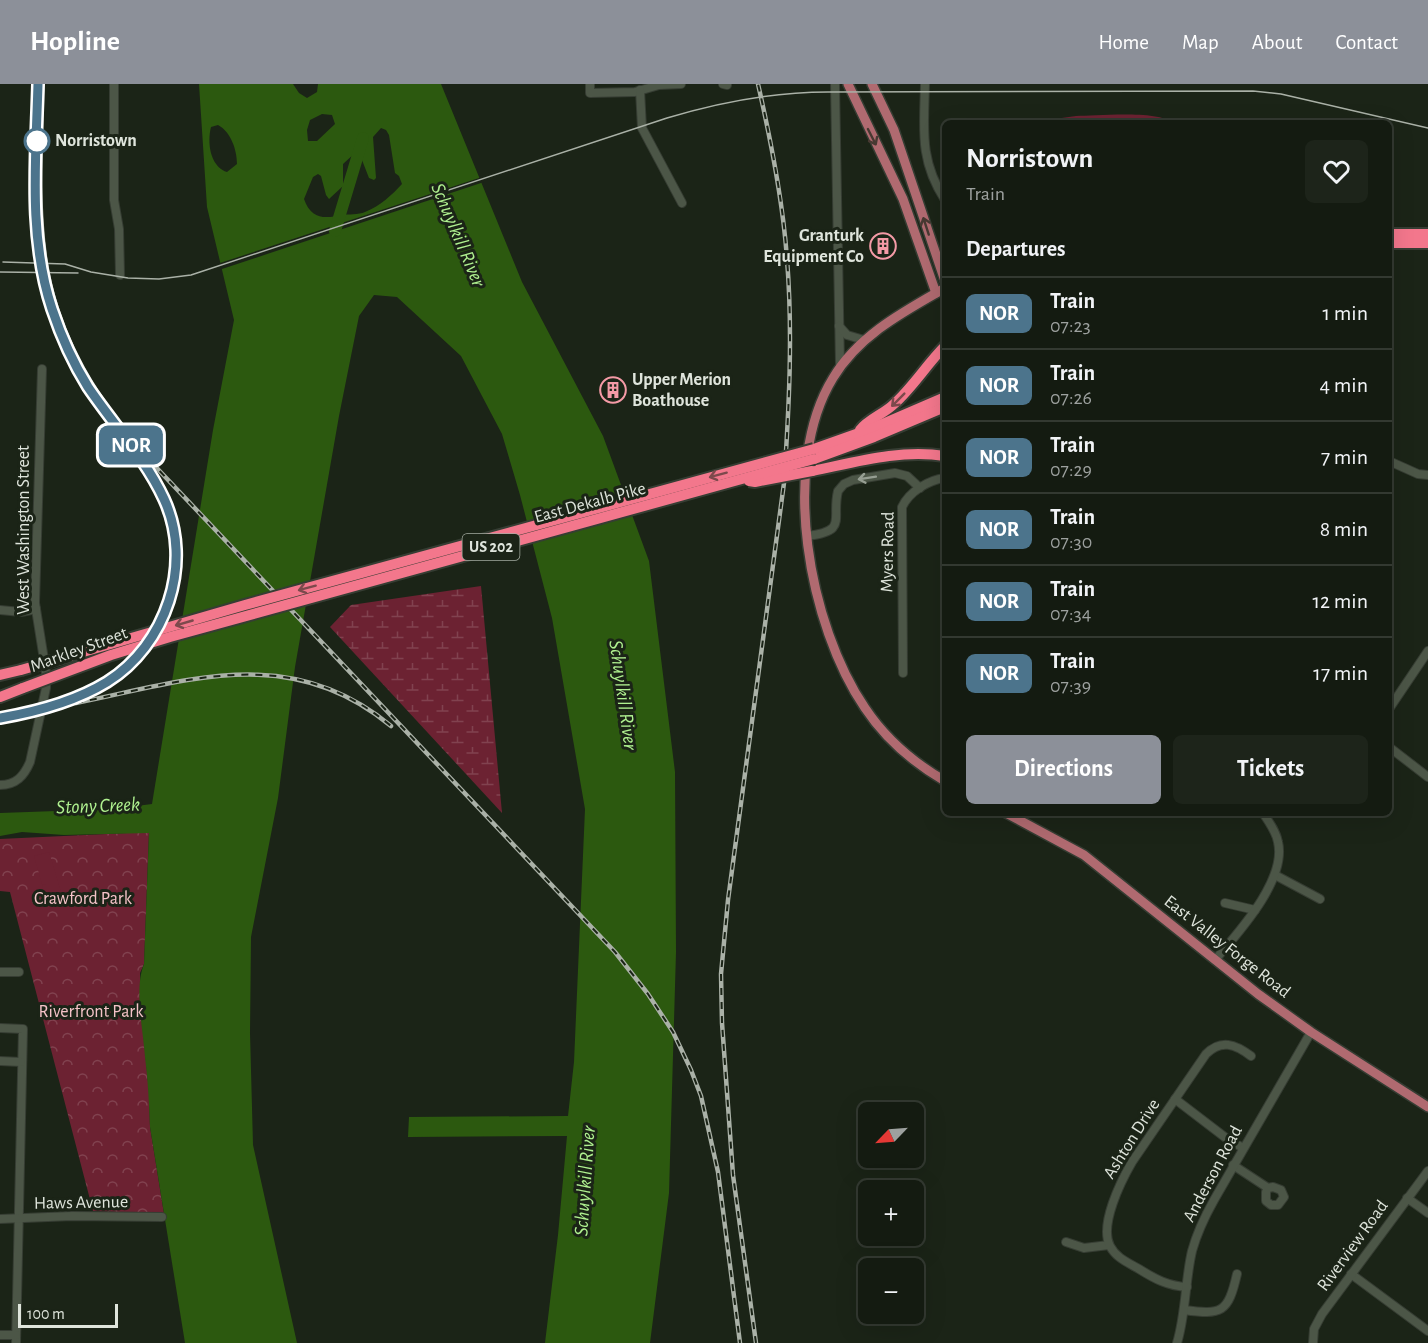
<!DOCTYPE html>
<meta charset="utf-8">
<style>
body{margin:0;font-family:"Alegreya Sans",sans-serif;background:#1d241a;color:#f1f3f6;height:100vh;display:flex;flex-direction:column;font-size:22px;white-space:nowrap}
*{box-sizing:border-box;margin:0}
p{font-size:20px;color:#9da19f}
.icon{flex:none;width:33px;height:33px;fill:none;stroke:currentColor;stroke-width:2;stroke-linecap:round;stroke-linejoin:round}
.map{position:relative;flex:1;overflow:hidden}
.details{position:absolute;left:942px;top:36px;width:450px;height:696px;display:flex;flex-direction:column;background:#141b11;border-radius:9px;box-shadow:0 6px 24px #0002,0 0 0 2px #333931}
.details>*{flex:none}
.badge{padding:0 12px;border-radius:9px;font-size:21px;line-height:39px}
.needle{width:39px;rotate:245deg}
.controls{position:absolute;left:858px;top:1018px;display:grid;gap:12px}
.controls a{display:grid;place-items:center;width:66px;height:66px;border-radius:9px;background:#141b11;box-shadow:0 6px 24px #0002,0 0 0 2px #333931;font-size:30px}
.scale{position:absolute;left:18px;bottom:15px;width:100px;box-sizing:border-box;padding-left:6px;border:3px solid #dfe5dc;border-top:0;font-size:16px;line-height:21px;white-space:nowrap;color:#dfe5dc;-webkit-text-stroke:4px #1b2417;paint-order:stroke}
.map>.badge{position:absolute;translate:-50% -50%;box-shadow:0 0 0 3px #fff}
h2{padding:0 24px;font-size:22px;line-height:54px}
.round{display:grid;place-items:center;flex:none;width:63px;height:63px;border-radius:9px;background:#1d241a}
.head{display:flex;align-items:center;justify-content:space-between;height:102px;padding:0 24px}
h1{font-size:28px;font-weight:700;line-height:45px}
.button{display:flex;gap:12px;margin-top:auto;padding:12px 24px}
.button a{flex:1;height:69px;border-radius:9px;background:#8c9099;color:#fff;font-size:24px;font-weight:700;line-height:69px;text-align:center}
.button a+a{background:#1d241a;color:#f1f3f6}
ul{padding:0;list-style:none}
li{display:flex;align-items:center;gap:18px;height:72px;padding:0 24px;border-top:2px solid #333931}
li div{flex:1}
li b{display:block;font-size:22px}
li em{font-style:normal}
li .badge{min-width:66px;font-weight:700;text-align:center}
header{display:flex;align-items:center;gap:36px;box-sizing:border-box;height:84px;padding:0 30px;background:#8c9099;color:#fff}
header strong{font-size:28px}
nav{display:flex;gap:33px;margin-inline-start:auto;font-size:21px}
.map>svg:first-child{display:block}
.wetland{fill:url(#wetland-marsh)}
.park{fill:url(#park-crowns)}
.pitch{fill:#6c2232}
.water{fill:#2c590f;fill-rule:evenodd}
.pier{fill:#1b2417}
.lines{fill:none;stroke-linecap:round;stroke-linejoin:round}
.river{stroke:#2c590f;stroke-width:12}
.minor-casing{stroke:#363d33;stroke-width:10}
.major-casing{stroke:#363d33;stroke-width:12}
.highway-casing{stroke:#363d33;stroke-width:14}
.minor{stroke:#4c5647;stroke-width:8}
.major{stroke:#b06a70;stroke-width:9}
.highway{stroke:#f3778c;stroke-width:10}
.tram{stroke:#aab1a7;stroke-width:1.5}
.rail-casing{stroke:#aab1a7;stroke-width:4.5}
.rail{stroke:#1b2417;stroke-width:2;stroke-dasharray:7;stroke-linecap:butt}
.highway-bridge-casing{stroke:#363d33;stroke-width:14;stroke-linecap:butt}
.highway-bridge{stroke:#f3778c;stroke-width:10}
.oneway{stroke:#483932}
.oneway2{stroke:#7c494c}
.oneway3{stroke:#969e92}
.line-casing{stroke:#fff;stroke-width:14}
.line{stroke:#4c748c;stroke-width:9}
.stop-dot{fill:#fff;stroke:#4c748c;stroke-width:3}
.labels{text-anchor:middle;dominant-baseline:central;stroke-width:6;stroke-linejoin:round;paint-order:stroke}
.shield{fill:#1b2417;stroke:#a4aba1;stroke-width:1.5}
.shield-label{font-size:16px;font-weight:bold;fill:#dfe5dc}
.stop-label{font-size:18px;font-weight:bold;fill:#dfe5dc;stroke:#1b2417;text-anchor:start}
.poi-label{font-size:18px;font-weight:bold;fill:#dfe5dc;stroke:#1b2417;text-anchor:end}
.street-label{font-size:18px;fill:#dfe5dc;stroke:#1b2417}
.park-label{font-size:18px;fill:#f5c3c8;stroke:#1b2417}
.water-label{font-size:20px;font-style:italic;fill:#b0f290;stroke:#1b2417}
</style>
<header>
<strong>Hopline</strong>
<nav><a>Home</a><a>Map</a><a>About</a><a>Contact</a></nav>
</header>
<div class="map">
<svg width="1428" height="1259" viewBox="0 0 1428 1259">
<defs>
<pattern id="wetland-marsh" width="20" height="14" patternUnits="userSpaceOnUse" patternTransform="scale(1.5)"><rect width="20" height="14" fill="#6c2232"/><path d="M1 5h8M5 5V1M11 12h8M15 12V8" fill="none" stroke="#81424f"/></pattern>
<pattern id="park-crowns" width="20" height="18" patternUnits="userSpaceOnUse" patternTransform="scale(1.5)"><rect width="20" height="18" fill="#6c2232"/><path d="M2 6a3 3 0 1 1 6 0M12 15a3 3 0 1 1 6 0" fill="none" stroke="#81424f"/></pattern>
</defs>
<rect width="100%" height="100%" fill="#1b2417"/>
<!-- wetland -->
<polygon class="wetland" points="481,502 502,729 330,543 351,521"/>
<!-- park -->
<polygon class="park" points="149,748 144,880 140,889 141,925 149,1008 150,1043 164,1130 93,1127 10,808 0,807 0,755"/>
<!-- pitch -->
<g class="pitch">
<path d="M1076,32c19,0 84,-6 96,7h-133l1,-2z"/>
<polygon points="49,768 62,811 46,816 42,801 46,800 42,800 34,772"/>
</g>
<!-- water -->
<path class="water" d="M199,0h94l6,9 8,5 10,-6 1,-8h123l81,198 81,154 46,125 26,211 1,180 -7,241 -19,150h-105l13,-108 9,-99 -159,1 1,-20 159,-1 6,-54 11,-253 -33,-191 -32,-123 -18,-61 -41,-78 -64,-59 -23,-2 -15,21 -20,100 -44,251 -17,131 -27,139 -1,96 3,112 44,198h-112l-35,-216c-1,-24 -2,-47 -5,-70 -2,-28 -11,-68 -1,-93l5,-131 -85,2 -42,-3 -22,4v-23l113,-4 39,-5 61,-374 21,-110 -27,-113zM322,30l10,1 3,9 -18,17h-9l-1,-11 3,-10zM218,41c13,7 19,25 19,39l-10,8c-17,-6 -20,-29 -16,-45zM381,44l5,2 3,5 6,38 4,3 3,8c-10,11 -22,22 -37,28 -7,3 -16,2 -23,3 -18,4 -31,4 -38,-16l9,-22 5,-3 3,2 5,19 3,4 14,-13v-22l12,-11 7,7 7,18 5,2 2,-2 -3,-41z"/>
<!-- pier -->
<polygon class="pier" points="482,93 484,98 219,186 217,180"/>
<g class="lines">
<!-- river -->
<polyline class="river" points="335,147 363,54"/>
<!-- minor casing -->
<g class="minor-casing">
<g id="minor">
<polyline points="114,0 114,116 119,145 120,191"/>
<polyline points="590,0 590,9 635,8 659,1 681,0"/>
<polyline points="723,0 727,1"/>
<polyline points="835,0 840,282"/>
<path d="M925,0c-1,45 -6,76 20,116"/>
<polyline points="640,6 642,44 682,119"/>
<polyline points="839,242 847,251 864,256"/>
<polyline points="1389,377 1418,390 1428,391"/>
<path d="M807,452c42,-5 24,-17 31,-45l6,-7 9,-4 42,-7 12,3 13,12"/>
<polyline points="0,526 21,528 36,525"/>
<path d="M903,589l-1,-166c7,-15 26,-27 43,-29"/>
<polyline points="1389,625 1428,567"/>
<polyline points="1389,663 1428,693"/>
<path d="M0,701c16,0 24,-9 30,-23l16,-74v-16l-11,-69 7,-234"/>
<polyline points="1275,791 1320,815"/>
<polyline points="1225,819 1255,826"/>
<path d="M1215,876c23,-27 72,-80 63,-118 -2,-11 -9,-20 -15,-29"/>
<polyline points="0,888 19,888"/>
<polyline points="0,944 23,945 16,1259"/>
<polyline points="0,977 21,978"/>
<polyline points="1175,1015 1226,1054 1243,1064"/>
<polyline points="1233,1081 1268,1104 1273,1103 1281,1106 1284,1113 1278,1121 1271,1121 1266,1117 1266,1108 1268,1104"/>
<polyline points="1407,1114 1428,1129"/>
<polyline points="0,1135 72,1132 162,1133"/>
<polyline points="1066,1158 1084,1164 1109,1161"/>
<polyline points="1351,1190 1428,1247"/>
<path d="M1187,1203c-19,-1 -32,-8 -48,-18 -10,-6 -23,-11 -29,-23 -11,-21 11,-65 22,-84l74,-108c15,-15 29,-10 45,2"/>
<path d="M1184,1226c38,5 44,3 53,-36"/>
<polyline points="0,1251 16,1251"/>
<path d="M1177,1259c9,-30 8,-62 15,-92 5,-18 13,-35 22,-51l97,-168"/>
<polyline points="1313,1259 1314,1245 1322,1230 1428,1087"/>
</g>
</g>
<!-- major casing -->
<g class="major-casing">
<g id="major">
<polyline points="848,0 903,115 936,209"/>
<polyline points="872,0 894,46 945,197"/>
<path d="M945,204c-42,24 -86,47 -112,90 -54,88 -24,248 32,330 20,30 49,55 80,73"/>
<polyline points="1006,729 1084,771 1258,910 1311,948 1428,1023"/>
</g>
</g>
<!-- highway casing -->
<g class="highway-casing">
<g id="highway">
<polyline points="1389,150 1428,150"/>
<polyline points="1389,159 1428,159"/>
<path d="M860,346c8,-11 24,-16 34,-26 19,-17 33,-40 51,-58"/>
<polyline points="814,365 873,344 945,313"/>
<polyline points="814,375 874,353 945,323"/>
<path d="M812,387c44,-9 88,-22 133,-15"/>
<polyline points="0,591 21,586"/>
<polyline points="0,613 23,604"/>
</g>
</g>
<!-- minor -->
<use href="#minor" class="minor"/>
<!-- major -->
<use href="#major" class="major"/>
<!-- highway -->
<use href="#highway" class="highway"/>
<!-- tram -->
<g class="tram">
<path d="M3,178l62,2 26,8 37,6 31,1 32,-4 476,-157c53,-16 106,-26 161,-26l425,-1 28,3 147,34"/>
<polyline points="0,188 78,189"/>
</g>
<!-- rail casing -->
<g class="rail-casing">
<g id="rail">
<path d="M42,0c-1,57 -5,116 3,173 11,81 55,148 108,207l462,488 33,42 25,38 18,38 10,26 17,76 22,171"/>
<path d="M76,619c114,-23 215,-60 315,23"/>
<path d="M11,632c33,-9 69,-17 98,-36 52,-35 78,-100 62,-161 -5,-21 -17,-39 -28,-57"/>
<path d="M756,1259l-23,-168 -11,-152 -1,-49 7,-74 56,-417c5,-75 9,-149 3,-224 -4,-58 -16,-118 -29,-175"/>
</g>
</g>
<!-- rail -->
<use href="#rail" class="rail"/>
<!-- highway-bridge casing -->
<g class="highway-bridge-casing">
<g id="highway-bridge">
<polyline points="749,397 755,398 812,387"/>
<polyline points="21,586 245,521 814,365"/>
<polyline points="23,604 111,571 170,553 814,375"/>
</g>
</g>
<!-- highway-bridge -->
<use href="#highway-bridge" class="highway-bridge"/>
</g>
<!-- one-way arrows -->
<defs><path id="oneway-shaft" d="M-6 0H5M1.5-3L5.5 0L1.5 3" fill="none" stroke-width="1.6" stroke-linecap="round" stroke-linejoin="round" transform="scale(1.5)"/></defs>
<g class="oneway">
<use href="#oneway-shaft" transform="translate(872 53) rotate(63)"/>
<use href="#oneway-shaft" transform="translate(926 142) rotate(-108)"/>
</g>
<g class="oneway2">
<use href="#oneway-shaft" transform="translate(898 316) rotate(135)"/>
<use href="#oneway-shaft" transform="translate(718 391) rotate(165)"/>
<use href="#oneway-shaft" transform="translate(307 504) rotate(165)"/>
<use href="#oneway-shaft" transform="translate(184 539) rotate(164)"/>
</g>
<use class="oneway3" href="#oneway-shaft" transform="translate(867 394) rotate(171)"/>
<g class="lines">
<!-- line casing -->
<g class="line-casing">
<path id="line" d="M0,634c35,-6 76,-17 107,-36 59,-37 87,-118 57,-183 -19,-41 -51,-75 -76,-112 -15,-24 -27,-51 -36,-78 -24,-72 -16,-151 -14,-225"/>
</g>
<!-- line -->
<use href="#line" class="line"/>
</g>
<!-- icons -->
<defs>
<g id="building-ring" transform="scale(1.35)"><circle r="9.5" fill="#1b2417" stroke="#f49aa6" stroke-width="1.5"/><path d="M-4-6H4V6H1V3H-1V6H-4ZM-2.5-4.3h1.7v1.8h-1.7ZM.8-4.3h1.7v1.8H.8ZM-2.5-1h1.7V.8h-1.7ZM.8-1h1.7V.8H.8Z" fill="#f49aa6"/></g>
</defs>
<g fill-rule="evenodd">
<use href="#building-ring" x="883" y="162"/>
<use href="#building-ring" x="613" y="306"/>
</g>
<!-- markers -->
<circle class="stop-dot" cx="37" cy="57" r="12"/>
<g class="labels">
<!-- shield labels -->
<rect class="shield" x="462.5" y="450" width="57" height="26" rx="4.5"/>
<g class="shield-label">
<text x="491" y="463">US 202</text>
</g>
<!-- stop labels -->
<g class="stop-label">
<text x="55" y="57">Norristown</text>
</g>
<!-- poi labels -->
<g class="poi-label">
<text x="864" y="152">Granturk<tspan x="864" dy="21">Equipment Co</tspan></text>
<text x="632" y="296" text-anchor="start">Upper Merion<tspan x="632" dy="21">Boathouse</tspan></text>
</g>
<!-- street labels -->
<g class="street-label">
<text transform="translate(590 419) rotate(-15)">East Dekalb Pike</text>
<text transform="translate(24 446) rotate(-90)">West Washington Street</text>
<text transform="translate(888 468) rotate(-89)">Myers Road</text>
<text transform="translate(79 566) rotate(-20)">Markley Street</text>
<text transform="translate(1227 863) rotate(38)">East Valley Forge Road</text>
<text transform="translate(1132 1055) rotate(-58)">Ashton Drive</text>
<text transform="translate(1213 1090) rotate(-62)">Anderson Road</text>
<text transform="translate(81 1119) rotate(-1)">Haws Avenue</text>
<text transform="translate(1353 1162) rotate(-54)">Riverview Road</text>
</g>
<!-- park labels -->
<g class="park-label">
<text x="83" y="815">Crawford Park</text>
<text x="91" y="928">Riverfront Park</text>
</g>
<!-- water labels -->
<g class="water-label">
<text transform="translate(458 151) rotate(67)">Schuylkill River</text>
<text transform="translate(623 611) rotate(82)">Schuylkill River</text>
<text transform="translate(98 722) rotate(-2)">Stony Creek</text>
<text transform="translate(585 1097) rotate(-86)">Schuylkill River</text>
</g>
</g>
</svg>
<div class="controls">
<a><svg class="needle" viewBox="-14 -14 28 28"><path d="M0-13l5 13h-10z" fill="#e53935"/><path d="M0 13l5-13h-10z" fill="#9da19f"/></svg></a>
<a>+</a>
<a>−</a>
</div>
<div class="scale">100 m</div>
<b class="badge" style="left:131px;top:361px;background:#4c748c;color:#fff">NOR</b>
<section class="details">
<div class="head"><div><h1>Norristown</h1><p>Train</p></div><a class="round"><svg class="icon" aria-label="heart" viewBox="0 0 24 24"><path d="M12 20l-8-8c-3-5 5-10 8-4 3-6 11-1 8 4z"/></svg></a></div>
<h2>Departures</h2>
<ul>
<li><span class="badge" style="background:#4c748c;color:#fff">NOR</span><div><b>Train</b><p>07:23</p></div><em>1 min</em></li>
<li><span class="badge" style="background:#4c748c;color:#fff">NOR</span><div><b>Train</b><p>07:26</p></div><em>4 min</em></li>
<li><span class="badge" style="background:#4c748c;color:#fff">NOR</span><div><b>Train</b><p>07:29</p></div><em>7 min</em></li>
<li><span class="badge" style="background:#4c748c;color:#fff">NOR</span><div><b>Train</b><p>07:30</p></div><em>8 min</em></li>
<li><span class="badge" style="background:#4c748c;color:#fff">NOR</span><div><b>Train</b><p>07:34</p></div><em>12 min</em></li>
<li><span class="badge" style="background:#4c748c;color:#fff">NOR</span><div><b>Train</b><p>07:39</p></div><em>17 min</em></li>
</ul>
<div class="button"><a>Directions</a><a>Tickets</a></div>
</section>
</div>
